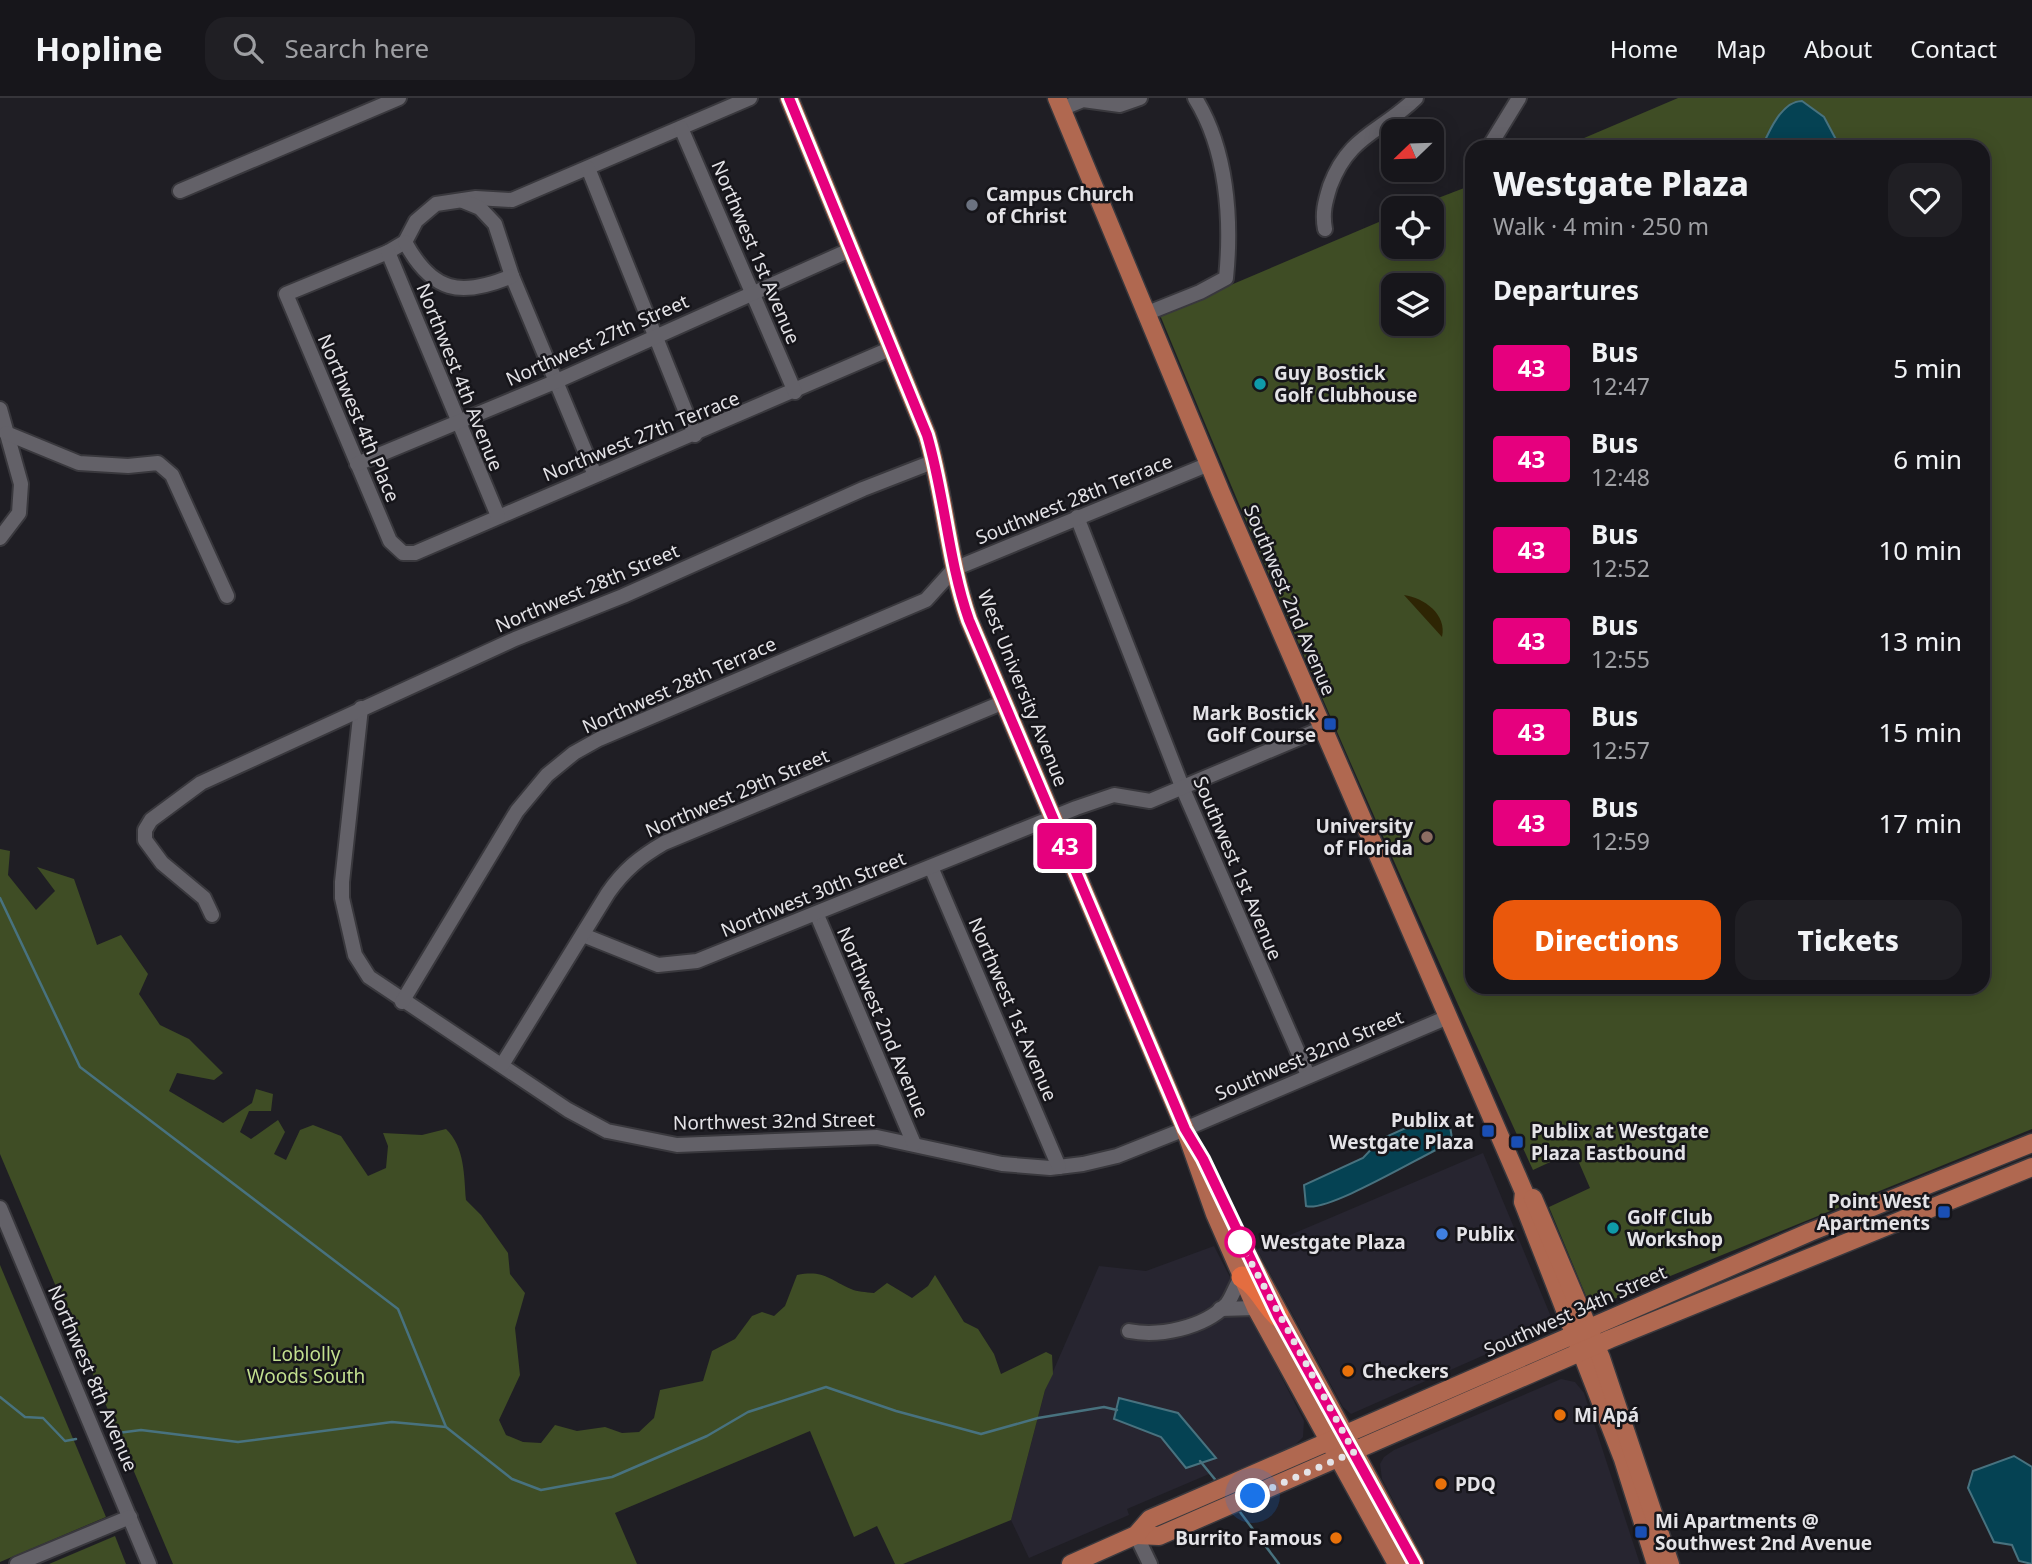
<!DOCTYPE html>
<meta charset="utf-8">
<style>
body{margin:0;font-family:"Noto Sans",sans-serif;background:#201f24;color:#f1f3f6;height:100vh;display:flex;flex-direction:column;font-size:26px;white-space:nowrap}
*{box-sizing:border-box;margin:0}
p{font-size:23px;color:#9e9fa3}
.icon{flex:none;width:38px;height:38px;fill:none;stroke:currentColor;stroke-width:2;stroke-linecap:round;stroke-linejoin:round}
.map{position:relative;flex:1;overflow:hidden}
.sheet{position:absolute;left:1465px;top:42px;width:525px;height:854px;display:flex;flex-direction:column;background:#17161b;border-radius:21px;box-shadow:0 4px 18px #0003,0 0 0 2px #36353a}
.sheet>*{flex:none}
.badge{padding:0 14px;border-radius:5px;font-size:24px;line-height:46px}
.needle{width:46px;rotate:247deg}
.controls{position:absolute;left:1381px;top:21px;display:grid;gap:14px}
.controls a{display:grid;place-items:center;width:63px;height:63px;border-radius:14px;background:#17161b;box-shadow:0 4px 18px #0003,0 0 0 2px #36353a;font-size:35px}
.you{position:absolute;width:35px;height:35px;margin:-18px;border:5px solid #fff;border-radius:50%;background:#1a73e8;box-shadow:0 0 0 10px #1a73e833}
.map>.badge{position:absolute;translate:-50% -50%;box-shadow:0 0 0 4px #fff}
h2{padding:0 28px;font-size:26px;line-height:63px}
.round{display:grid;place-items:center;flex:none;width:74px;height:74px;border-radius:21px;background:#201f24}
.headline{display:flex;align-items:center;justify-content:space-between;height:119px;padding:0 28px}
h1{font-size:33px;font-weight:800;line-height:52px}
.action{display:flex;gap:14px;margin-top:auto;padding:14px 28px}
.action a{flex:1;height:80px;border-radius:21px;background:#ea580c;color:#fff;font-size:28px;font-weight:800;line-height:80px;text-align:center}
.action a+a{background:#201f24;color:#f1f3f6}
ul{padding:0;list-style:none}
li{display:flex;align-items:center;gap:21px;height:91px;padding:0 28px}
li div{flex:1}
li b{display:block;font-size:26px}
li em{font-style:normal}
li .badge{min-width:77px;font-weight:700;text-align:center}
header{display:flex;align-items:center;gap:42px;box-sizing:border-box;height:98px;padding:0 35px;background:#17161b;border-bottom:2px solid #36353a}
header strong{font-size:33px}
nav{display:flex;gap:38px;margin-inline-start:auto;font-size:24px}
.search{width:490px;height:63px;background:#201f24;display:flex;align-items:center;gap:18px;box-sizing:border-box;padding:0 24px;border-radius:21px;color:#9e9fa3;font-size:26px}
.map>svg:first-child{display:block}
.built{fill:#272530}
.green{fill:#3f4d25;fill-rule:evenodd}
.sand{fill:#2e2504}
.water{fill:#054253;stroke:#48727f;stroke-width:2}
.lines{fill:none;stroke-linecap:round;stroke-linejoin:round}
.stream{stroke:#48727f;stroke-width:2.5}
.minor-casing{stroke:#39383d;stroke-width:18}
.major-casing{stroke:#39383d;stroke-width:21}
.highway-casing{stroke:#39383d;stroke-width:24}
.minor{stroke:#636168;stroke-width:14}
.major{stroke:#b06850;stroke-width:18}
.highway{stroke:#e46d40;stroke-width:21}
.line-casing{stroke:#fff;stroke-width:16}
.line{stroke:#e6007e;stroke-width:10}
.walk{stroke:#e4e3e7;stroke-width:7;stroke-dasharray:0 12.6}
.worship-dot{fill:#6b7280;stroke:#16151a;stroke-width:2.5}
.culture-dot{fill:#0f9aa8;stroke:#16151a;stroke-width:2.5}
.transit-dot{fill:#1a4fb4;stroke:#16151a;stroke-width:2.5}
.education-dot{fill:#8d6e63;stroke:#16151a;stroke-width:2.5}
.shop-dot{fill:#3f7fe0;stroke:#16151a;stroke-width:2.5}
.stop-dot{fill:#fff;stroke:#e6007e;stroke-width:3.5}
.food-dot{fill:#e8710a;stroke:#16151a;stroke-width:2.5}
.labels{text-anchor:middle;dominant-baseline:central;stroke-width:5;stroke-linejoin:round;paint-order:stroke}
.poi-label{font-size:19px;font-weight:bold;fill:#e4e3e7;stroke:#16151a;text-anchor:start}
.street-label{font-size:19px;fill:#e4e3e7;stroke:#16151a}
.stop-label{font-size:19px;font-weight:bold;fill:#e4e3e7;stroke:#16151a;text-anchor:start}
.park-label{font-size:19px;fill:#c2df8f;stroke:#16151a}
</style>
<header>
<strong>Hopline</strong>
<div class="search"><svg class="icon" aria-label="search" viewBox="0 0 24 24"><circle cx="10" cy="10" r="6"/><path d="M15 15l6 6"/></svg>Search here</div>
<nav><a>Home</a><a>Map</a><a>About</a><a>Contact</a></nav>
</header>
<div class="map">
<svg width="2032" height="1466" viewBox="0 0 2032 1466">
<rect width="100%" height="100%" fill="#1f1e24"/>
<!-- built -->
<g class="built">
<polygon points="1483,1055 1554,1226 1351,1316 1343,1309 1257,1151"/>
<polygon points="1214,1148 1304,1323 1303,1339 1293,1349 1213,1382 1209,1376 1127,1411 1129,1417 1029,1460 1011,1422 1045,1292 1099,1168 1146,1173"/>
<polygon points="1561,1281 1575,1284 1584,1295 1640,1466 1427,1466 1382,1381 1380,1366 1384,1359 1394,1352"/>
</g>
<!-- green -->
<g class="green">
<path d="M1678,0h354v1031l-433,176 -13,-9 -37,-89 41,-19 -16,-37 -41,19c-129,-283 -255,-568 -373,-855l233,-99v31h39v-39h-20l60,-23v802h511v-840h-420zM1393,187h39v39h-39z"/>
<path d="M0,751l10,2 -2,24 28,35 19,-19 -18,-24 37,12 23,66 24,-10 27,39 -9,20 21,31 29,14 34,34 -9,7 -37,-7 -8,18 54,32 29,-20 4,-14 17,5 -2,17h-22l-9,21 11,7 27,-19 7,12 -11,22 12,6 14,-30 13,-5 28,11 27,40 18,-8 2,-22 -5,-13 39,2 24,-6c19,18 18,47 20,71l15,15 27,38 2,21 15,19 -10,35 5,47 -21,45 7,15 17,7 18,1 14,-18 22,6 28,-4 17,6 17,-1 15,-14 6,-28 43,-9 9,-30 23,-12 17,-23 10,-4 12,4 11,-10 12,-31c27,-5 31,4 54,14 6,3 15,3 23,4l13,-10 25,15 16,-12 7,-11 29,47 14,7 16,25 7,20 45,-22 6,3 1,19 -8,16 -34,130 -108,44h-8l-18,-38 -23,11 -44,-106 -195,82 22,51h-464l-173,-410z"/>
<polygon points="0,1167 106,1419 0,1464"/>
<polygon points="115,1438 126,1466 49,1466"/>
</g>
<!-- sand -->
<path class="sand" d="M1404,497c20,3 43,19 38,42z"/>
<!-- water -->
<g class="water">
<path d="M1802,3l22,16 16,30h-78c7,-16 20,-46 40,-46z"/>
<path d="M1437,1016c12,1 14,15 15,26l-6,5c-25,11 -119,68 -140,61l-2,-21 59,-27 18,-19z"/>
<polygon points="1119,1300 1178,1315 1216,1360 1186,1370 1161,1339 1114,1321"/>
<polygon points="2014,1358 2032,1369 2032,1466 2019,1463 2012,1447 1994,1444 1968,1390 1973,1373"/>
</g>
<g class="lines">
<!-- stream -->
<g class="stream">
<polyline points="0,800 80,969 398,1211 446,1329"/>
<polyline points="0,1299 25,1319 43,1320 65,1343 76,1341"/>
<polyline points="110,1336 141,1332 238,1344 392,1324 446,1329 512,1381 541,1392 612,1379 707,1338 748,1314 826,1289 896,1313 981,1336 1038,1320 1104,1309 1117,1312"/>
<polyline points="1200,1363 1218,1385"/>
<polyline points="1237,1410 1279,1466"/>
</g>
<!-- minor casing -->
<g class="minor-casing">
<g id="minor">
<polyline points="750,0 512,102 476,100 436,106 416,123 405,144 388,154 286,196 390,443 403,455 415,455 892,250"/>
<polyline points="1061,11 1083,2 1120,7 1140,0"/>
<polyline points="681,30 795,294"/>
<polyline points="1489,49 1519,0"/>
<polyline points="588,70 695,337"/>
<polyline points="180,93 399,0"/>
<polyline points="463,103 480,110 495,126 512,178 595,377"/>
<path d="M1325,131c-3,-16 0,-27 5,-43 19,-51 50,-53 86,-88"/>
<path d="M405,144c27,50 55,56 107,34"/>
<polyline points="388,154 498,418"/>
<path d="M1145,216l55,-22 26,-14c6,-59 1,-129 -31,-180"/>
<polyline points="0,311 21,386 19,415 0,440"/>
<polyline points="6,335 79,365 128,368 158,365 172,377 227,498"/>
<polyline points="357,366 557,283 852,151"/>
<polyline points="1077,419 1183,691 1308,977"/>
<polyline points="361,610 342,784 342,800 355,857 369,879 568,1012 607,1033 677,1047 877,1039 1002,1066 1050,1070 1083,1066 1117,1058 1185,1031 1448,919"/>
<polyline points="931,769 1059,1069"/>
<polyline points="212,817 204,800 162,765 145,742 145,732 151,722 201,685 515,541 623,498 863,391 935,363"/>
<polyline points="817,817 914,1046"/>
<polyline points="583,837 658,867 697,863 1076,710 1114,697 1150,703 1323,630"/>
<polyline points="402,904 517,713 547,677 574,655 599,641 926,502 954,471 1209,366"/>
<path d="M502,967l106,-172c16,-23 32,-36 56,-50l340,-141"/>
<polyline points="0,1110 149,1466"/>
<polyline points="1220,1211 1256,1210"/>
<path d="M1129,1233c30,6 74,-3 97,-26 7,-8 9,-20 16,-28"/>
<polyline points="1136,1437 1150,1466"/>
<polyline points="17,1466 130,1419"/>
</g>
</g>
<!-- major casing -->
<g class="major-casing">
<g id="major">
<path d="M789,0l138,337c18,61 21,125 42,185l216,509 30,85 41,94 141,256"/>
<polyline points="1057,0 1221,395 1524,1094 1523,1104 1623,1361 1656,1466"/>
<polyline points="1533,1100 1601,1260 1670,1466"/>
<polyline points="1236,1135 1415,1466"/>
<polyline points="1136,1437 1159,1438 1610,1241 2032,1069"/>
<polyline points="1071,1466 1136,1437 1150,1421 1178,1409 1810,1134 2032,1045"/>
</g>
</g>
<!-- highway casing -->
<g class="highway-casing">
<path id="highway" d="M1242,1179c17,9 22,26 36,39"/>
</g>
<!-- minor -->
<use href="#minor" class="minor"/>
<!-- major -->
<use href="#major" class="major"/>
<!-- highway -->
<use href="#highway" class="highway"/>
</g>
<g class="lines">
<!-- line casing -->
<g class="line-casing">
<path id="line" d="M789,0l138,337c18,61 21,125 42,185l216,509 18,30 75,157 137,248"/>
</g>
<!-- line -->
<use href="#line" class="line"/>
<!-- walk -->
<polyline class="walk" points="1240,1144 1354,1354 1253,1398"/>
</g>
<!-- markers -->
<circle class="worship-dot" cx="972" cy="107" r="7"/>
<g class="culture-dot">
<circle cx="1260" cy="286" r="7"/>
<circle cx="1613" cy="1130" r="7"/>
</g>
<g class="transit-dot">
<rect x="1323" y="619" width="14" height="14" rx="3.5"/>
<rect x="1481" y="1026" width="14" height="14" rx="3.5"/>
<rect x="1510" y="1037" width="14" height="14" rx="3.5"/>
<rect x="1937" y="1107" width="14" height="14" rx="3.5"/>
<rect x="1634" y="1427" width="14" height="14" rx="3.5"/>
</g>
<circle class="education-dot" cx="1427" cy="739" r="7"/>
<circle class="shop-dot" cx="1442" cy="1136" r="7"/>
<circle class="stop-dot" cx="1240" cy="1144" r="14"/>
<g class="food-dot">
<circle cx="1348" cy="1273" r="7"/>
<circle cx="1560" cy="1317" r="7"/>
<circle cx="1441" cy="1386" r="7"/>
<circle cx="1336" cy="1440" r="7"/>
</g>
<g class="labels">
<!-- poi labels -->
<g class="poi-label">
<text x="986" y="96">Campus Church<tspan x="986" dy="22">of Christ</tspan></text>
<text x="1274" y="275">Guy Bostick<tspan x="1274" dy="22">Golf Clubhouse</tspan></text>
<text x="1316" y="615" text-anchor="end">Mark Bostick<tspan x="1316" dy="22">Golf Course</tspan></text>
<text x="1413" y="728" text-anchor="end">University<tspan x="1413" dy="22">of Florida</tspan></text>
<text x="1474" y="1022" text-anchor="end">Publix at<tspan x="1474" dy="22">Westgate Plaza</tspan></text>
<text x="1531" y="1033">Publix at Westgate<tspan x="1531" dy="22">Plaza Eastbound</tspan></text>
<text x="1930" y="1103" text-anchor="end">Point West<tspan x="1930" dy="22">Apartments</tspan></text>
<text x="1627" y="1119">Golf Club<tspan x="1627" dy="22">Workshop</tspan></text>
<text x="1456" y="1136">Publix</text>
<text x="1362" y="1273">Checkers</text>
<text x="1574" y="1317">Mi Apá</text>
<text x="1455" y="1386">PDQ</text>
<text x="1655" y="1423">Mi Apartments @<tspan x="1655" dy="22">Southwest 2nd Avenue</tspan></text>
<text x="1322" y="1440" text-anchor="end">Burrito Famous</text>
</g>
<!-- street labels -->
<g class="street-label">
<text transform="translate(756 154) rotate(67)">Northwest 1st Avenue</text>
<text transform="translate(597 242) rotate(-24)">Northwest 27th Street</text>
<text transform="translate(460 279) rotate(68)">Northwest 4th Avenue</text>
<text transform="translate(359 320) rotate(67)">Northwest 4th Place</text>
<text transform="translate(641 338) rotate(-22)">Northwest 27th Terrace</text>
<text transform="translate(1074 401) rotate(-22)">Southwest 28th Terrace</text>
<text transform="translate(587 490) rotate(-23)">Northwest 28th Street</text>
<text transform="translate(1290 502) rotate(67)">Southwest 2nd Avenue</text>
<text transform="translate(679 587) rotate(-24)">Northwest 28th Terrace</text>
<text transform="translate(1023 590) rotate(68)">West University Avenue</text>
<text transform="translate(737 695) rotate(-23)">Northwest 29th Street</text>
<text transform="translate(1238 770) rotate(67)">Southwest 1st Avenue</text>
<text transform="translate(813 796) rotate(-22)">Northwest 30th Street</text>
<text transform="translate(1013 911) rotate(67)">Northwest 1st Avenue</text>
<text transform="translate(883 924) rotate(67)">Northwest 2nd Avenue</text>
<text transform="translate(1309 957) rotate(-23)">Southwest 32nd Street</text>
<text transform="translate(774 1023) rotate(-1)">Northwest 32nd Street</text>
<text transform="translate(1575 1213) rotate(-24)">Southwest 34th Street</text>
<text transform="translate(93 1280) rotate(67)">Northwest 8th Avenue</text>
</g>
<!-- stop labels -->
<g class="stop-label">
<text x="1261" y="1144">Westgate Plaza</text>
</g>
<!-- park labels -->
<g class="park-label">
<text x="306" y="1256">Loblolly<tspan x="306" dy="22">Woods South</tspan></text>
</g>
</g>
</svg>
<div class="controls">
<a><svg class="needle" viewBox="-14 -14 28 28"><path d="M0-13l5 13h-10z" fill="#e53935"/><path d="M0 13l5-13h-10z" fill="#9e9fa3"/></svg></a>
<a><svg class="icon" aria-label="locate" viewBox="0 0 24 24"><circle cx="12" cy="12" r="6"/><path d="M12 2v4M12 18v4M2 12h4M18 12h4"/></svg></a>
<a><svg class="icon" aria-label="layers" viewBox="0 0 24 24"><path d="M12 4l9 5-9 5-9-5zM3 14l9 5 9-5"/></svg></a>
</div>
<div class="you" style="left:1253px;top:1398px"></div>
<b class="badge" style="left:1065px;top:748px;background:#e6007e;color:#fff">43</b>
<section class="sheet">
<div class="headline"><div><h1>Westgate Plaza</h1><p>Walk · 4 min · 250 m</p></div><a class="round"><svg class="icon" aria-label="heart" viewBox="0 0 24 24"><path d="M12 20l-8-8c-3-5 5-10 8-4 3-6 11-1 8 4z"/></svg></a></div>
<h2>Departures</h2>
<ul>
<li><span class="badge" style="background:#e6007e;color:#fff">43</span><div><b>Bus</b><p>12:47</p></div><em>5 min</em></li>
<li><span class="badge" style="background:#e6007e;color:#fff">43</span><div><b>Bus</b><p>12:48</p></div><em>6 min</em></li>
<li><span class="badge" style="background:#e6007e;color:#fff">43</span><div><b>Bus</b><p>12:52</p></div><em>10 min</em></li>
<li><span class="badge" style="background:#e6007e;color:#fff">43</span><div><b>Bus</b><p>12:55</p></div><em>13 min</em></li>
<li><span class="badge" style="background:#e6007e;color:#fff">43</span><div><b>Bus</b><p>12:57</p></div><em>15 min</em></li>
<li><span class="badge" style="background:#e6007e;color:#fff">43</span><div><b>Bus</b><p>12:59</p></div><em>17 min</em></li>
</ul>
<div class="action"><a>Directions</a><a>Tickets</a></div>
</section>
</div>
